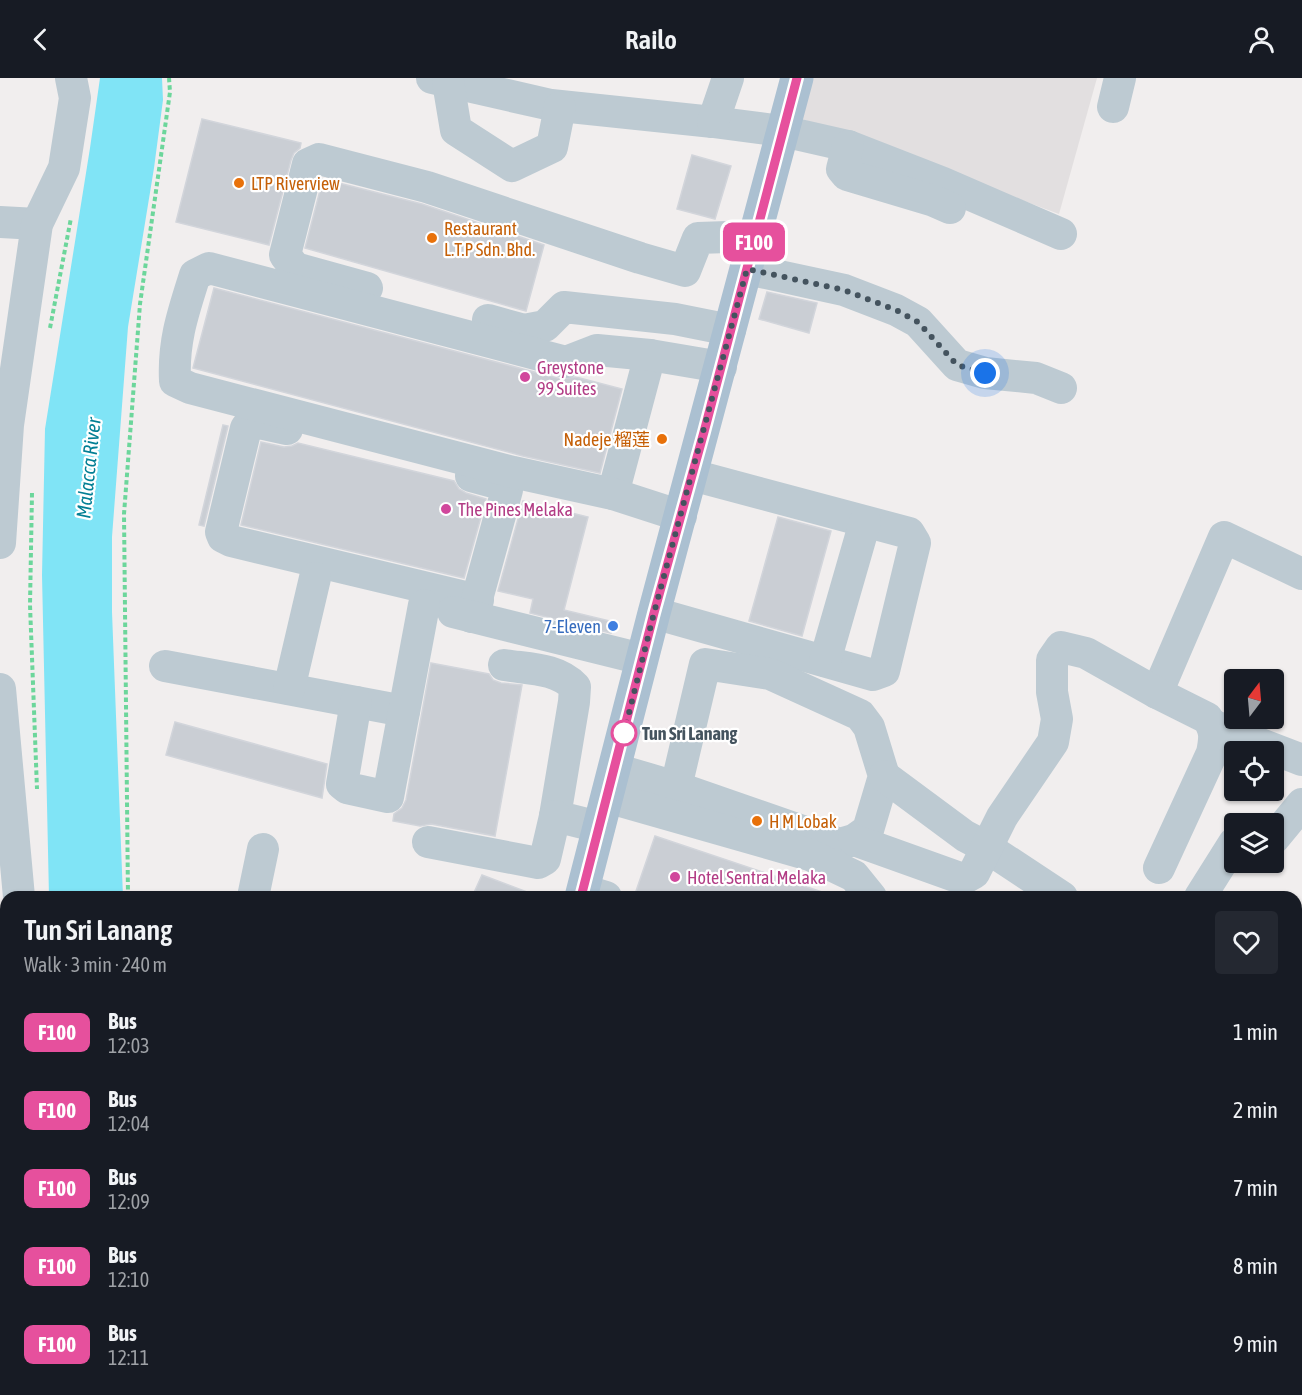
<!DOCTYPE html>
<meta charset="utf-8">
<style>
body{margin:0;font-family:"Asap Condensed","Noto Sans SC",sans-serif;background:#242831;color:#f1f3f6;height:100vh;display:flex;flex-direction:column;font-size:22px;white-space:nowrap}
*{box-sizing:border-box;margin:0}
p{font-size:20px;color:#9ea1a6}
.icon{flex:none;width:33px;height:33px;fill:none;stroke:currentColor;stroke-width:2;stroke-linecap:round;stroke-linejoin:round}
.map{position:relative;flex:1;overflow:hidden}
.side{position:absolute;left:0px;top:813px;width:1302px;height:504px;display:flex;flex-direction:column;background:#171b24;border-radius:18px 18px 0 0;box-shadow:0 2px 4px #0004}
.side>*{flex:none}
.badge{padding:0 12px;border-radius:9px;font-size:21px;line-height:39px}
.needle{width:39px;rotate:16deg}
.buttons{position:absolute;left:1224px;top:591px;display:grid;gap:12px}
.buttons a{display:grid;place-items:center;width:60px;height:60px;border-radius:6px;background:#171b24;box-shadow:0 2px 4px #0004;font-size:30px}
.you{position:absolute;width:30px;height:30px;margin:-15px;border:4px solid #fff;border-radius:50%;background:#1a73e8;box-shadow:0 0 0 9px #1a73e833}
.map>.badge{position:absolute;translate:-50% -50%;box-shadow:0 0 0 3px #fff}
.round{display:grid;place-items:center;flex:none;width:63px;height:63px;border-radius:6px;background:#242831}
.summary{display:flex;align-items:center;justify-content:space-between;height:102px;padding:0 24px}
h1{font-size:28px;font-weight:600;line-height:45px}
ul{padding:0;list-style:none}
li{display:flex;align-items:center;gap:18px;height:78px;padding:0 24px}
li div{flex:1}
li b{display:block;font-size:22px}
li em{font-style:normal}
li .badge{min-width:66px;font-weight:700;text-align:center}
header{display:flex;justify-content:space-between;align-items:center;height:78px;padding:0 24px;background:#171b24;font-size:27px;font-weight:600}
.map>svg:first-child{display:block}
.education{fill:#e2dfe0}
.water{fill:#80e4f6}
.building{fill:#caced4;stroke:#d2d5db;stroke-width:1.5}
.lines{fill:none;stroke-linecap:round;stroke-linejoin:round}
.path{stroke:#6cd69b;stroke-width:4;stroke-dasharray:4.5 3;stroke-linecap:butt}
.minor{stroke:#bdcad2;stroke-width:32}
.major{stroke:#abc0d1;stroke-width:33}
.line-casing{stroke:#fff;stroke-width:14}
.line{stroke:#e6509d;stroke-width:9}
.walk{stroke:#44535e;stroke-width:6;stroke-dasharray:0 10.8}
.food-dot{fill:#e8710a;stroke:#fff;stroke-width:2}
.hotel-dot{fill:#d1479c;stroke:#fff;stroke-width:2}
.shop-dot{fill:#3f7fe0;stroke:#fff;stroke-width:2}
.stop-dot{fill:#fff;stroke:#e6509d;stroke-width:3}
.labels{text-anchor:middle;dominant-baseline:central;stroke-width:4.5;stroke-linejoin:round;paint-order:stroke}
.food-label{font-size:18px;fill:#c56008;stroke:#fff;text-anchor:start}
.hotel-label{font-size:18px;fill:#b23c85;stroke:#fff;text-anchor:start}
.shop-label{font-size:18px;fill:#366cbe;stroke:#fff;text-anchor:end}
.stop-label{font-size:18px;font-weight:bold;fill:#44535e;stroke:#fff;text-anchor:start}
.water-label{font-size:20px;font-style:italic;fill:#037f94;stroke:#fff}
</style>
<header><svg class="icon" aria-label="back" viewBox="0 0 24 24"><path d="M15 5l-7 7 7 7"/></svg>Railo<svg class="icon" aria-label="person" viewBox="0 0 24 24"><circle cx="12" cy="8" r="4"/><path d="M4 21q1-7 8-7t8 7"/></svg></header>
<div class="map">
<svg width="1302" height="1317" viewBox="0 0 1302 1317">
<rect width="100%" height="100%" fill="#f1eeee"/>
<!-- education -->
<polygon class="education" points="811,0 1097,0 1059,136 799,40"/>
<!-- water -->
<g class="water">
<polygon points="100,0 162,0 163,22 154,90 128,249 112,459 112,534 123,819 49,819 42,497 45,351 90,70"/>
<polygon points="6,1147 6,1221 0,1224 0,1152"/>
</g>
<!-- building -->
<g class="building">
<polygon points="202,41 301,65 300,70 294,75 291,82 269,167 176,144"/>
<polygon points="692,77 731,88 715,141 677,131"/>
<polygon points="323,101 422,126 544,167 526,233 305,170"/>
<polygon points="214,210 561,301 576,299 622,311 600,395 523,378 193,290"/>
<polygon points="767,214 817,225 809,255 759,241"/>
<polygon points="223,347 228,348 204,448 199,447"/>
<polygon points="261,364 284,369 292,368 298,365 454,403 459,411 466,415 486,421 464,500 241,447"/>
<polygon points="523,423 588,439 564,532 614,544 611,555 530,535 533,521 498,513"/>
<polygon points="778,439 831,453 802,558 749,543"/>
<polygon points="431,585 489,596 493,602 501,605 522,607 495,758 431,746 420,748 393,743 394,736 402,730 406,722"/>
<polygon points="175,644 327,686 322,720 166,677"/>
<polygon points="655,758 828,816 827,819 645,819 635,816"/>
<polygon points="482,797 535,817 535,819 472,819"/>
</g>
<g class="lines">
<!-- path -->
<g class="path">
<polyline points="50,250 71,140"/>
<polyline points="32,415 30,527 37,711"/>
<polyline points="128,819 124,436 140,226 170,14 169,0"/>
<polyline points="0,1148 6,1141"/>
<polyline points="0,1237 6,1235"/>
</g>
<!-- minor -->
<g class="minor">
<polyline points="432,0 551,27 713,44 782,53 848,68 943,105 1061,156"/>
<polyline points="448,4 456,52 512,88 552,69 560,29"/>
<polyline points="1113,29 1120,0"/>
<polyline points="713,44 728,0"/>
<polyline points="848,68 842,91 847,97 934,123 950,130"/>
<polyline points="0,144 37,146"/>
<polyline points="747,191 844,212 896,232 918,244 957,287 985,295 1036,300 1061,310"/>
<polyline points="367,210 295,190 285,177 308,86 319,81 427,109 640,180 685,193 698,160 728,159 753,167"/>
<polyline points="488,242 524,252 545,248 564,229 675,241 730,252"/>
<polyline points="287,351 255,344 249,346 246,350 221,454 223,459 231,463 478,522"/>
<polyline points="471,398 497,405 507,412 472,539"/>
<polyline points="613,416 650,277"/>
<path d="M681,438l-68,-22 -100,-22 -323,-84 -15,-7c-2,-40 8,-68 20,-106l14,-7 357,94 31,-12 53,5 71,12"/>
<polyline points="0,465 8,347 37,146 64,90 75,20 71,0"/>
<polyline points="453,534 642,581"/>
<polyline points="654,535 873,597 884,593 915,465 909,455 692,397"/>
<polyline points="825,583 865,444"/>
<path d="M504,587c25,4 53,3 71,22l-1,15 -19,114 44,11"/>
<polyline points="165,588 404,633"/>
<polyline points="0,611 19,819"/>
<polyline points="289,611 315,500"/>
<polyline points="1157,615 1224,459 1302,496"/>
<polyline points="356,624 342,706 347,710 388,719 424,527"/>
<polyline points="1212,647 1302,682"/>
<polyline points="615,691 676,709 840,766 854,762 868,752 884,698 869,649 860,637 770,596 705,586 676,709"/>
<polyline points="884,698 965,758 986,769 1062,819"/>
<polyline points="607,719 810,777 854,798 871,819"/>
<polyline points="1274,760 1302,726"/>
<path d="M854,762l109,39 11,-6 28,-56 51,-75 4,-23 -5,-27v-32l9,-13 25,6 71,40 50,25c9,12 8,20 5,35l-53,115"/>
<polyline points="428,764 538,785 545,781 555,738"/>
<polyline points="583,812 606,819"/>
<polyline points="253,819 263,771"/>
<polyline points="1200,819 1234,765"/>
<polyline points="0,1116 6,1109"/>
<polyline points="1296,1117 1302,1120"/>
<polyline points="1296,1206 1302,1195"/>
<polyline points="0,1276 6,1270"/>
<polyline points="487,1311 492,1317"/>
<polyline points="661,1311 663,1317"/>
<polyline points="1023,1311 1032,1317"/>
<polyline points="1232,1317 1235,1311"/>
</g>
<!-- major -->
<g class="major">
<polyline points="581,819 654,535 797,0"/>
<polyline points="341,1317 342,1311"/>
</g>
</g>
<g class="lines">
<!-- line casing -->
<g class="line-casing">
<polyline id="line" points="581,819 654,535 704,354 797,0"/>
</g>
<!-- line -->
<use href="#line" class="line"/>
<!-- walk -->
<polyline class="walk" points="624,655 654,535 747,191 844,212 896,232 918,244 957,287 985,295"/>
</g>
<!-- markers -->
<g class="food-dot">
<circle cx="239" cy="105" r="6"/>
<circle cx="432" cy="160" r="6"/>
<circle cx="662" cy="361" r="6"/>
<circle cx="757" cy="743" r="6"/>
</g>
<g class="hotel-dot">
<circle cx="525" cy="299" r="6"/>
<circle cx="446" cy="431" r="6"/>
<circle cx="675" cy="799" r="6"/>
</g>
<circle class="shop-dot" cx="613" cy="548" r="6"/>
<circle class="stop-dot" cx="624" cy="655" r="12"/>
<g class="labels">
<!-- food labels -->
<g class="food-label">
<text x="251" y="105">LTP Riverview</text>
<text x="444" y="150">Restaurant<tspan x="444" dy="21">L.T.P Sdn. Bhd.</tspan></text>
<text x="650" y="361" text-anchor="end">Nadeje 榴莲</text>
<text x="769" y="743">H M Lobak</text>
</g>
<!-- hotel labels -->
<g class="hotel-label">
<text x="537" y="289">Greystone<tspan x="537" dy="21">99 Suites</tspan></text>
<text x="458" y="431">The Pines Melaka</text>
<text x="687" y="799">Hotel Sentral Melaka</text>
</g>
<!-- shop labels -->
<g class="shop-label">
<text x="601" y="548">7-Eleven</text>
</g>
<!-- stop labels -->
<g class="stop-label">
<text x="642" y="655">Tun Sri Lanang</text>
</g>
<!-- water labels -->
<g class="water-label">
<text transform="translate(88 390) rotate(-84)">Malacca River</text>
</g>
</g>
</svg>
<div class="buttons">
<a><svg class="needle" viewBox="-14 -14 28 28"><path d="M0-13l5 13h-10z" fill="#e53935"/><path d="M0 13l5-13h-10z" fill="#9ea1a6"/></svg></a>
<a><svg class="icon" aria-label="locate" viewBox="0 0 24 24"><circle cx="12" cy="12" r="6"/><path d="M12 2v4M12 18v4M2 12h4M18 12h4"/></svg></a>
<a><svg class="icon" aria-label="layers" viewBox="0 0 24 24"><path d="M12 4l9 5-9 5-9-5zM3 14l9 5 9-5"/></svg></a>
</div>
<div class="you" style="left:985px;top:295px"></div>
<b class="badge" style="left:754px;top:164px;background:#e6509d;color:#fff">F100</b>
<section class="side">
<div class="summary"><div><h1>Tun Sri Lanang</h1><p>Walk · 3 min · 240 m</p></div><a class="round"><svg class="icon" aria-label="heart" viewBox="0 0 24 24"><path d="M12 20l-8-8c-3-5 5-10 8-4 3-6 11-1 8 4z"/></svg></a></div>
<ul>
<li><span class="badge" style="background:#e6509d;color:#fff">F100</span><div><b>Bus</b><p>12:03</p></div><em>1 min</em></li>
<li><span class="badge" style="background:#e6509d;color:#fff">F100</span><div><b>Bus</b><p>12:04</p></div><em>2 min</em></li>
<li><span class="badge" style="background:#e6509d;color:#fff">F100</span><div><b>Bus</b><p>12:09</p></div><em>7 min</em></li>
<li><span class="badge" style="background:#e6509d;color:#fff">F100</span><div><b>Bus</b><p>12:10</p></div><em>8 min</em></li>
<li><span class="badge" style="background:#e6509d;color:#fff">F100</span><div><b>Bus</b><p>12:11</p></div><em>9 min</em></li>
</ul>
</section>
</div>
